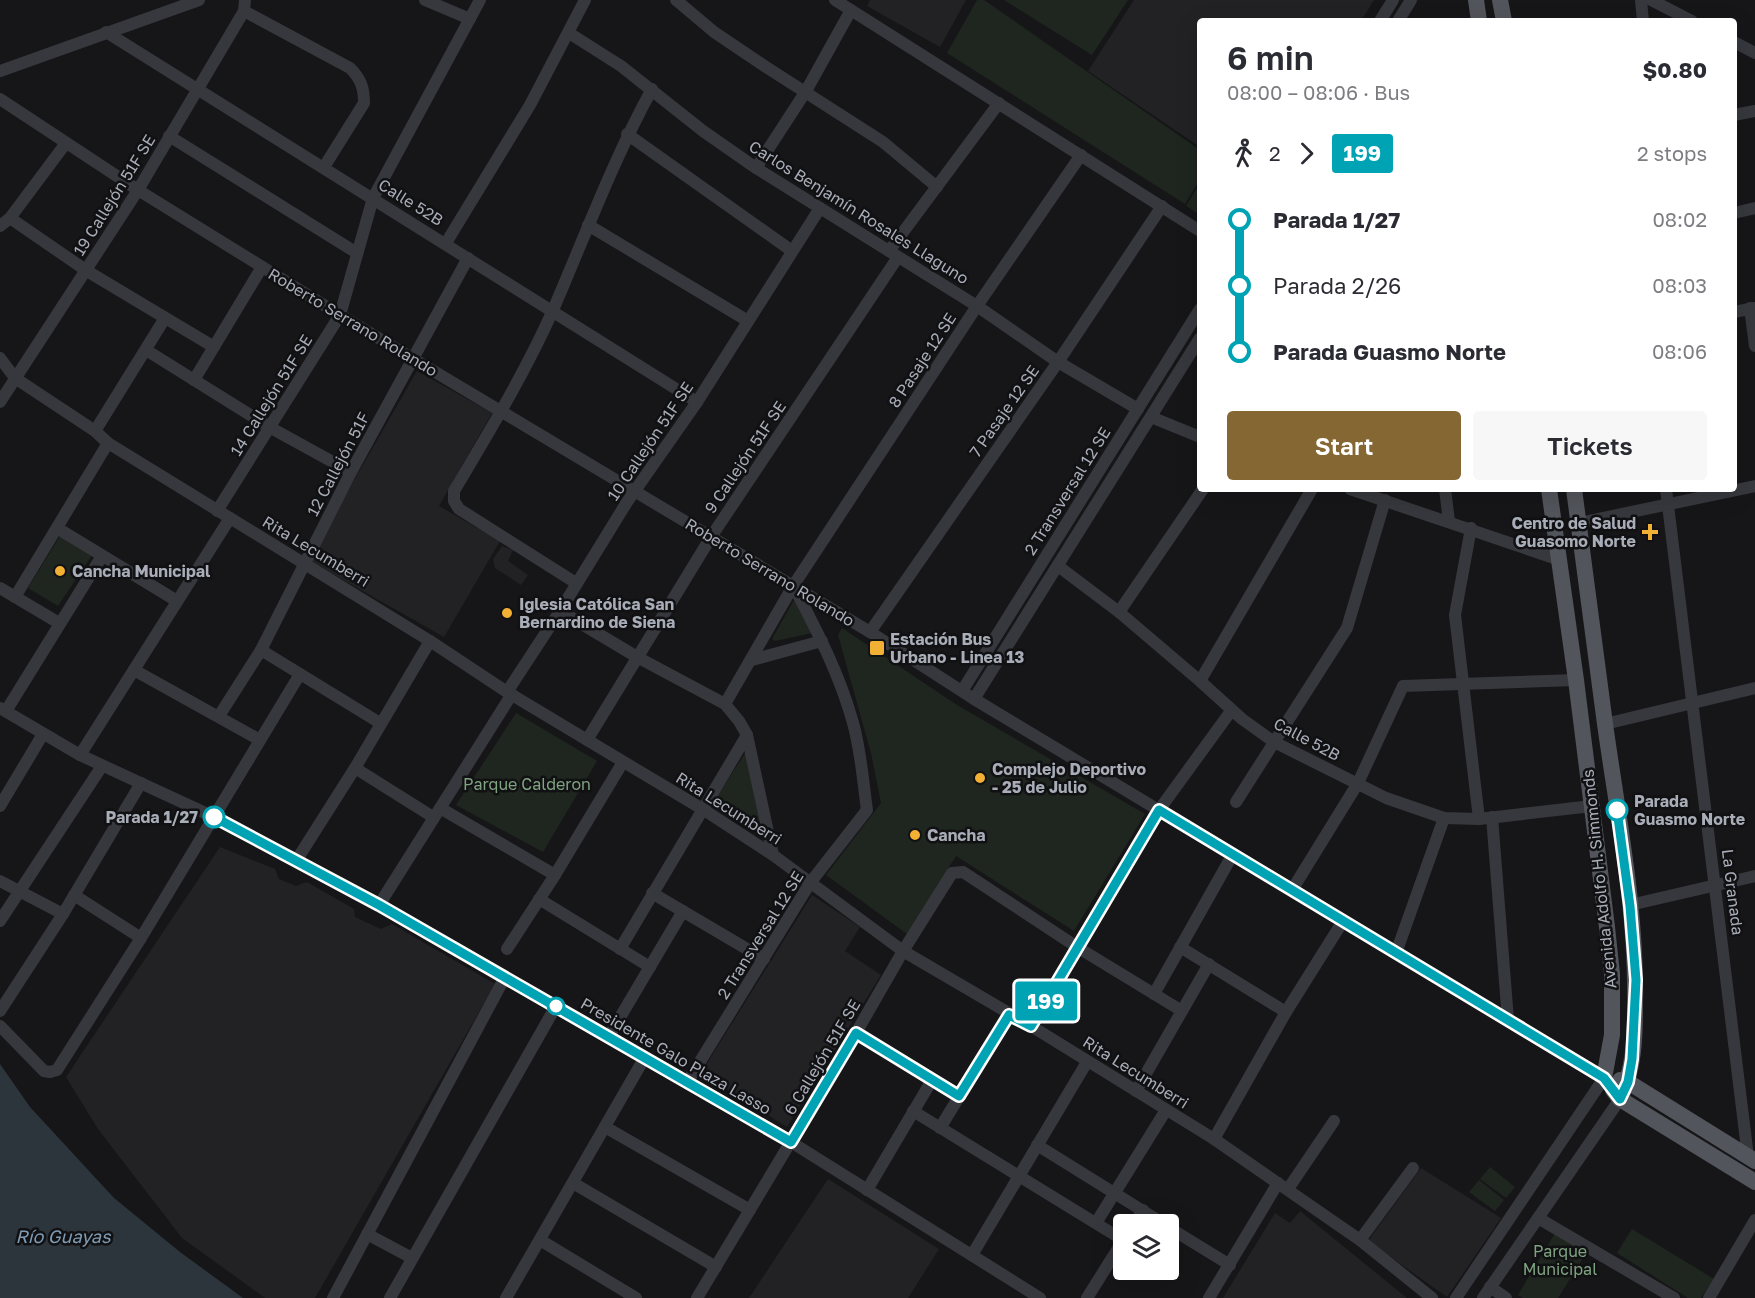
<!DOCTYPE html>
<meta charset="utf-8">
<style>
body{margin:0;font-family:"Golos Text",sans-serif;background:#f7f7f7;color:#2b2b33;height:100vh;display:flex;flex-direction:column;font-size:22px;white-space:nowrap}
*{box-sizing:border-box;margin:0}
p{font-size:20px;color:#7c7c81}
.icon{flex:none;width:33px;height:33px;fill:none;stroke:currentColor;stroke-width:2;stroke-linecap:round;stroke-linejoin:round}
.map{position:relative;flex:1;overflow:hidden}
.drawer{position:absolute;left:1197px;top:18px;width:540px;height:474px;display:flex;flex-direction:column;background:#fff;border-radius:6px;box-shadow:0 6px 24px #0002}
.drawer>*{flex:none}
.badge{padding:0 12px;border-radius:4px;font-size:21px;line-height:39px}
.tools{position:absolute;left:1113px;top:1214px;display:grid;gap:12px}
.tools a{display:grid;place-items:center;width:66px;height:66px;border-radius:6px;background:#fff;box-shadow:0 6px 24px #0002;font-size:30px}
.map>.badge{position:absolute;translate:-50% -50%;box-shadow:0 0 0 3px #fff}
.legs{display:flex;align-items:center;gap:9px;height:66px;padding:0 30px;font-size:20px}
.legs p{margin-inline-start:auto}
.summary{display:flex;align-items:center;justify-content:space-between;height:102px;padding:0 30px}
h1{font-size:33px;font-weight:600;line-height:45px}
.primary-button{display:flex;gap:12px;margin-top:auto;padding:12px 30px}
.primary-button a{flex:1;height:69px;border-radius:6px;background:#856733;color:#fff;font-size:24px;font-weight:600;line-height:69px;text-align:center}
.primary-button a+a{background:#f7f7f7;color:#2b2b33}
ul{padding:0 30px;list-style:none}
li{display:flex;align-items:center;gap:21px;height:66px;font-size:22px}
li i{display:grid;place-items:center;width:9px;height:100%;margin:0 8px;background:currentColor}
li i::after{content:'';width:15px;height:15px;margin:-8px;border:4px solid;border-radius:50%;background:#fff}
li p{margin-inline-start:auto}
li:first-child i{background:linear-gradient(#0000 50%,currentColor 0)}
li:last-child i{background:linear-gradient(currentColor 50%,#0000 0)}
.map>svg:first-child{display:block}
.built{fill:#222225}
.green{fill:#1e261f}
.water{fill:#2c353c}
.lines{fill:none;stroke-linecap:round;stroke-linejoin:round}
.minor{stroke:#37383d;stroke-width:12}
.major{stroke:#53555c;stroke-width:16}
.line-1-casing{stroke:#fff;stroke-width:14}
.line-1{stroke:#00a3b4;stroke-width:9}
.poi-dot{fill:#f2b134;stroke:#111113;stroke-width:2}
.stop-1-dot{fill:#fff;stroke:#00a3b4;stroke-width:3}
.labels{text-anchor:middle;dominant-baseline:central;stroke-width:5;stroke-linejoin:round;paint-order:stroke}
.street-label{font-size:16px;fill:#a8adb8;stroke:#111113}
.poi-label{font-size:16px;font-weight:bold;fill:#a8adb8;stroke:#111113;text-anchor:start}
.park-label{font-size:16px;fill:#7fa381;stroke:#111113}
.stop-label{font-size:16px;font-weight:bold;fill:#a8adb8;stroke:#111113;text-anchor:start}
.water-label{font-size:18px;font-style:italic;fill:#7f9bb3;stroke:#111113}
</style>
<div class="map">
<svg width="1755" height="1298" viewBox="0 0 1755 1298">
<rect width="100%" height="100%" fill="#161618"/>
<!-- built -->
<g class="built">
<polygon points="870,0 966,0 940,47 867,6"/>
<polygon points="1134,0 1374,0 1361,21 1200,21 1200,147 1088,71"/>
<polygon points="417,371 492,413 439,506 500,541 444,637 308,560"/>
<polygon points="502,546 513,550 508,561 528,575 521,585 495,568 493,559"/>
<polygon points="220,847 275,869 279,879 296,886 307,882 354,909 355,917 381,929 392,924 495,984 315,1298 265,1298 182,1238 98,1129 66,1077"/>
<polygon points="812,895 860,927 845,951 881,975 787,1127 701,1073"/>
<polygon points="1421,1168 1501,1218 1447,1297 1368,1241"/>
<polygon points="828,1179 939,1249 908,1298 749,1298"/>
<polygon points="1300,1211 1407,1298 1223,1298 1275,1213 1290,1223"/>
</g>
<!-- green -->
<g class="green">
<polygon points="977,0 984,0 1200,150 1200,179 1185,204 947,53"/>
<polygon points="1004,0 1128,0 1092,55"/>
<polygon points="1200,183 1200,215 1186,206"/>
<polygon points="60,536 92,555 58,606 28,588"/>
<polygon points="794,600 812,633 775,641 772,639"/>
<polygon points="842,628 957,705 1145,814 1074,931 956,856 907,934 826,875 881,803 871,753 838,635"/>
<polygon points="516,713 597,761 543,852 456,805"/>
<polygon points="746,752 765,840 711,805"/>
<polygon points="1490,1167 1515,1187 1506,1198 1480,1179"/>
<polygon points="1479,1180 1504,1200 1495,1211 1469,1192"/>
<polygon points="1632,1229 1714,1279 1701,1298 1688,1298 1617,1253"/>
<polygon points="1555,1233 1587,1252 1558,1298 1523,1298 1518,1295"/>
</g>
<!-- water -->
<polygon class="water" points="0,1064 30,1107 114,1198 180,1252 243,1298 0,1298"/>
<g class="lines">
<!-- minor -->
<g class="minor">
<polyline points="425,0 470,19"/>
<polyline points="676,0 714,32 766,67 883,142 937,187"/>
<polyline points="835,0 1200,231"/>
<polyline points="1641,0 1643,21"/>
<polyline points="1651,0 1692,21"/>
<path d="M244,11l106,57c11,11 14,20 14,35l-40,64"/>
<polyline points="1380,21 1393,0"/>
<polyline points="1398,21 1411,0"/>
<polyline points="106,32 697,402"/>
<polyline points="569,33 621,66 703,131 756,168 977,306 1058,362 1138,409"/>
<polyline points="1734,42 1755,53"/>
<polyline points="0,71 199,0"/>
<polyline points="0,99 138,190 340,315 870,632 974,699 1604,1078 1456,1298"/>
<polyline points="1734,115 1755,111"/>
<polyline points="627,134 792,251"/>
<polyline points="169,136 357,253"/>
<polyline points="756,168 806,91 851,10"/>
<polyline points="1734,213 1755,208"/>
<polyline points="10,218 87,271 214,347"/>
<polyline points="588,225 748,321"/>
<polyline points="0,226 10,218 66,143"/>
<polyline points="446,243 530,105 585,0"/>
<polyline points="889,251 999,103"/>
<polyline points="1750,308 1755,346"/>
<polyline points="1734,312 1755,308"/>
<polyline points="146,350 271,428 351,472"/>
<polyline points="0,358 15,378 95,431 108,443 430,641 507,692 704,810 773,855 903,951 1031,1026 1214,1139 1360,1240 1432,1298"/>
<polyline points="194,380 262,267"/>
<polyline points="0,402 138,190 244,11 245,0"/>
<polyline points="1151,417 1200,437"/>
<polyline points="95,431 165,318"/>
<polyline points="1350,489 1560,560"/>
<polyline points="1445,489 1449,521"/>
<polyline points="1666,489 1748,1157"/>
<polyline points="217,511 340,315 373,198 480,0"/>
<polyline points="1579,523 1755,486"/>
<polyline points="57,528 177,601"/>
<polyline points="1471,528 1455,615 1479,819"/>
<polyline points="1058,566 1119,612 1200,681 1242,719 1274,742 1386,798 1444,818 1479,819 1592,806"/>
<path d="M576,583l-117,-74 -5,-8v-10c35,-59 71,-118 99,-181 32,-74 60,-150 99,-221"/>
<polyline points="0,588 59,623"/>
<polyline points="15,597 108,443"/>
<polyline points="560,611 637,657 725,704"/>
<polyline points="1119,612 1203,489"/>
<polyline points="870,632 1058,362 1162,206"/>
<polyline points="261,650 380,723"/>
<polyline points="752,660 822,641"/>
<polyline points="134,670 260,740"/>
<polyline points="1200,681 1312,489"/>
<polyline points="962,691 1200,309"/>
<polyline points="507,692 560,611 627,502 697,402 820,208"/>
<polyline points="974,699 1200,338"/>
<polyline points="0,708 80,755 214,817 379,905 791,1142 1040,1298"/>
<polyline points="6,711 102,556"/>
<polyline points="219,716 261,650 351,472 468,258"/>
<polyline points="1605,724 1755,688"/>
<polyline points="747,735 773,855"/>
<polyline points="587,740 711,537 898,257"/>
<polyline points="80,755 230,518"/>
<polyline points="355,768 433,817"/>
<polyline points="1236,802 1347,628 1385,500"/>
<polyline points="0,806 43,734"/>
<polyline points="440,808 555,875"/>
<polyline points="1492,817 1508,1020"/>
<polyline points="296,861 355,768 430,641"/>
<polyline points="0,881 63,914"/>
<polyline points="1292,890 1358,783 1403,686 1576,680"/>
<polyline points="652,893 764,959"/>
<polyline points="74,895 141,938"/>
<polyline points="539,899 650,967"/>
<polyline points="379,905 512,694"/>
<polyline points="1630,905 1755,876"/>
<polyline points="0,921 102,766"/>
<polyline points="1180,947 1286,1012"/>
<polyline points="507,949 555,875 623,762"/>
<polyline points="620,949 747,735 739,721 725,704 793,586 977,306 1081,155"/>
<polyline points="1396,953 1444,818"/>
<polyline points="1154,994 1233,854"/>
<polyline points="0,1011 63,914 141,783"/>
<polyline points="0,1026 44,1071 50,1072 57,1070 141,938 300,674"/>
<polyline points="1031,1026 1159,810 1231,711"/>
<polyline points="856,1033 959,1096"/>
<polyline points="609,1036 683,911"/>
<path d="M688,1081l122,-198 57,-73c-4,-28 -6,-59 -14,-87 -13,-48 -36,-92 -59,-136"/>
<polyline points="1136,1091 1209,964"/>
<polyline points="913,1111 1123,1240"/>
<polyline points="605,1127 750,1210"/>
<polyline points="940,1128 1009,1015"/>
<polyline points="1214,1139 1286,1012 1343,921"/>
<polyline points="1037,1145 1164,1224"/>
<polyline points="573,1183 716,1267"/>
<polyline points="1288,1189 1334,1121"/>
<polyline points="867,1190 932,1080"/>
<polyline points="1538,1218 1674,1298"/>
<polyline points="1096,1223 1166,1110"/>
<polyline points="1134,1224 1143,1210"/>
<polyline points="1168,1227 1230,1265"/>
<polyline points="367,1234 412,1258"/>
<polyline points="540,1240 636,1298"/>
<polyline points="1360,1240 1413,1168"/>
<polyline points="972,1255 1087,1062"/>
<polyline points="1490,1287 1506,1298"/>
<polyline points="333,1298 505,977"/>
<polyline points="390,1298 556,1006"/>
<polyline points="506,1298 645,1057"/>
<polyline points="697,1298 856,1033 903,951 952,873 963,872 1077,947 1182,1011"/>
<polyline points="1087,1298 1124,1239"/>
<polyline points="1209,1298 1278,1183"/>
<polyline points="1483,1298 1620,1099"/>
<polyline points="1709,1298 1755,1220"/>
</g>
<!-- major -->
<g class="major">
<polyline points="1476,0 1479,21"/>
<polyline points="1500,0 1504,21"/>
<polyline points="1549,489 1576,680 1607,927 1612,974 1612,1035 1604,1078"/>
<path d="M1574,489c11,78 20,157 31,235 13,93 32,187 30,281 0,33 -1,65 -15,94"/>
<polyline points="1620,1080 1628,1082 1755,1161"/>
<polyline points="1613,1090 1620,1099 1755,1182"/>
</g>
</g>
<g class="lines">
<!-- line-1 casing -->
<g class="line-1-casing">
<polyline id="line-1" points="214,817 379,905 791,1142 856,1033 959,1096 1009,1015 1031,1026 1159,810 1604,1078 1620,1099 1628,1082 1632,1059 1636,980 1630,906 1617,810"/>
</g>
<!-- line-1 -->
<use href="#line-1" class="line-1"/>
</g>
<!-- markers -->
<g class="poi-dot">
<path d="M1647 523h6v6h6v6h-6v6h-6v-6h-6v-6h6z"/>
<circle cx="60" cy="571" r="6"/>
<circle cx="507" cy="613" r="6"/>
<rect x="869" y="640" width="16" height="16" rx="3"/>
<circle cx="980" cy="778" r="6"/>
<circle cx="915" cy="835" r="6"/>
</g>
<g class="stop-1-dot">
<circle cx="1617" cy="810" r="10"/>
<circle cx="214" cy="817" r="10"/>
<circle cx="556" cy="1006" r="8"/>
</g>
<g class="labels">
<!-- street labels -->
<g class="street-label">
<text transform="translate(114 195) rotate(-58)">19 Callejón 51F SE</text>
<text transform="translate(411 202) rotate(32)">Calle 52B</text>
<text transform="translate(859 212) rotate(32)">Carlos Benjamín Rosales Llaguno</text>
<text transform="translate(353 322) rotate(31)">Roberto Serrano Rolando</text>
<text transform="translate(922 360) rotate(-57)">8 Pasaje 12 SE</text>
<text transform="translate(271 395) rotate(-58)">14 Callejón 51F SE</text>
<text transform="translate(1004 411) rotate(-55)">7 Pasaje 12 SE</text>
<text transform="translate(650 441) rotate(-56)">10 Callejón 51F SE</text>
<text transform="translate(745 457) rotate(-56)">9 Callejón 51F SE</text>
<text transform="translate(338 464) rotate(-62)">12 Callejón 51F</text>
<text transform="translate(1067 491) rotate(-58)">2 Transversal 12 SE</text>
<text transform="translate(316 551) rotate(31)">Rita Lecumberri</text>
<text transform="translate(770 572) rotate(31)">Roberto Serrano Rolando</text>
<text transform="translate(1307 739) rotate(28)">Calle 52B</text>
<text transform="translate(729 808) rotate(32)">Rita Lecumberri</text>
<text transform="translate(1599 879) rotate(-96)">Avenida Adolfo H. Simmonds</text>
<text transform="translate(1733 892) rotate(83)">La Granada</text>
<text transform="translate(760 935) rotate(-58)">2 Transversal 12 SE</text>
<text transform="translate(676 1056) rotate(30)">Presidente Galo Plaza Lasso</text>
<text transform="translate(822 1057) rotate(-59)">6 Callejón 51F SE</text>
<text transform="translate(1136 1072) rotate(32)">Rita Lecumberri</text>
</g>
<!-- poi labels -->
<g class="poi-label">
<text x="1636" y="523" text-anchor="end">Centro de Salud<tspan x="1636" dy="18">Guasomo Norte</tspan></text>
<text x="72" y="571">Cancha Municipal</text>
<text x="519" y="604">Iglesia Católica San<tspan x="519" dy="18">Bernardino de Siena</tspan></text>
<text x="890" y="639">Estación Bus<tspan x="890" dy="18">Urbano - Linea 13</tspan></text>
<text x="992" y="769">Complejo Deportivo<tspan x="992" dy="18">- 25 de Julio</tspan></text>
<text x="927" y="835">Cancha</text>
</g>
<!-- park labels -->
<g class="park-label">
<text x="527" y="784">Parque Calderon</text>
<text x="1560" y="1251">Parque<tspan x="1560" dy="18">Municipal</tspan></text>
</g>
<!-- stop labels -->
<g class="stop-label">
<text x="1634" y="801">Parada<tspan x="1634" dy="18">Guasmo Norte</tspan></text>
<text x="198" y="817" text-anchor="end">Parada 1/27</text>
</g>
<!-- water labels -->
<g class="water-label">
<text x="63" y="1236">Río Guayas</text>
</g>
</g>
</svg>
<div class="tools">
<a><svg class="icon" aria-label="layers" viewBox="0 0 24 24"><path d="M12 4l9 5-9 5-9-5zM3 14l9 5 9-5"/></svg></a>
</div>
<b class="badge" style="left:1046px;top:1001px;background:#00a3b4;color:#fff">199</b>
<section class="drawer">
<div class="summary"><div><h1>6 min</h1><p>08:00 – 08:06 · Bus</p></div><b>$0.80</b></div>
<div class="legs"><svg class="icon" aria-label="walk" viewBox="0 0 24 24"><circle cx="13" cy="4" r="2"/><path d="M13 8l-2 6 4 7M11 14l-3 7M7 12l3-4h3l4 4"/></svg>2<svg class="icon" aria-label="forward" viewBox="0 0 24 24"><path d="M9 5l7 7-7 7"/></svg><b class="badge" style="background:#00a3b4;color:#fff">199</b><p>2 stops</p></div>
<ul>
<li><i style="color:#00a3b4"></i><b>Parada 1/27</b><p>08:02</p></li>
<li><i style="color:#00a3b4"></i><span>Parada 2/26</span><p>08:03</p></li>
<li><i style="color:#00a3b4"></i><b>Parada Guasmo Norte</b><p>08:06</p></li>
</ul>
<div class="primary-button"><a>Start</a><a>Tickets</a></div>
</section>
</div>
